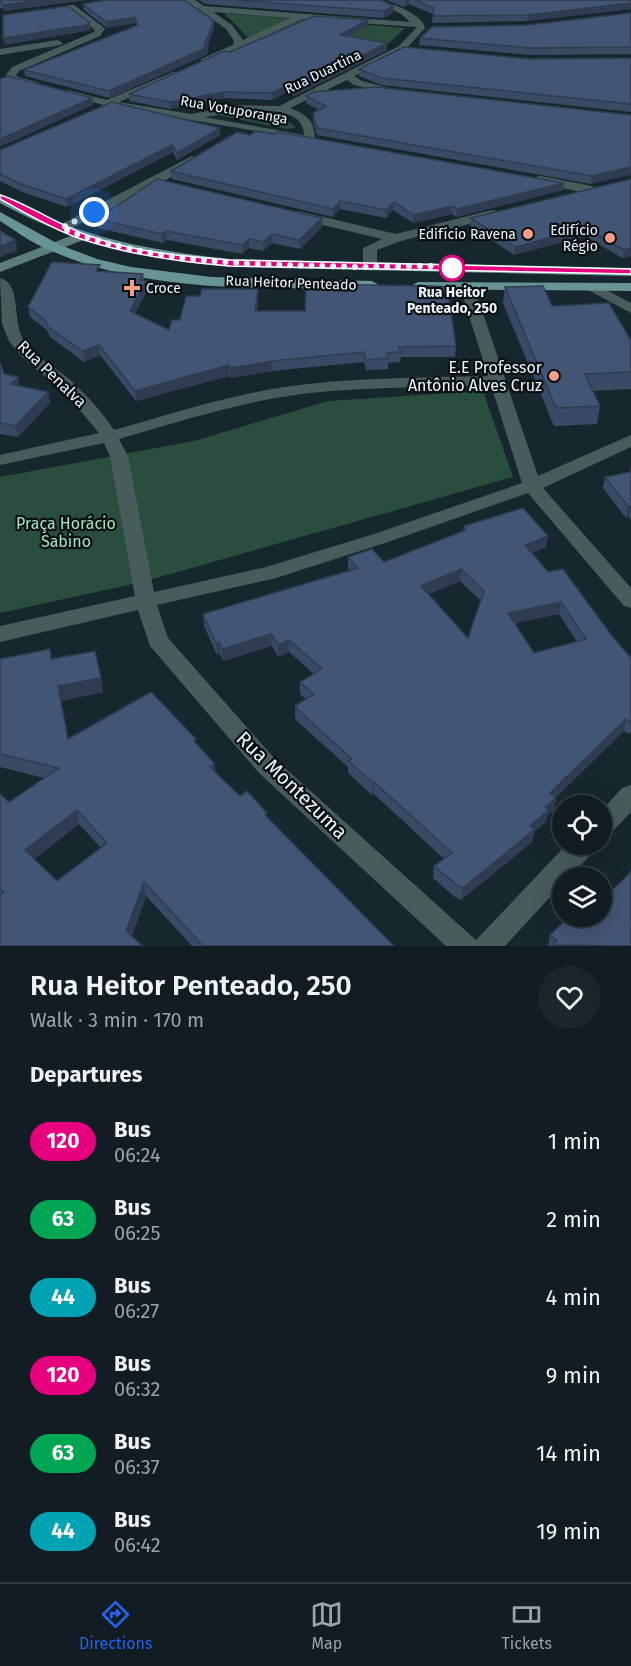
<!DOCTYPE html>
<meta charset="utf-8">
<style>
body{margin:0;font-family:"Fira Sans",sans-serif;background:#1a262a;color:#f1f3f6;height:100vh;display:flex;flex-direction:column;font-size:22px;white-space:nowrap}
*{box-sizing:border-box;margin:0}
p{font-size:20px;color:#9ca2a5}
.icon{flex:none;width:33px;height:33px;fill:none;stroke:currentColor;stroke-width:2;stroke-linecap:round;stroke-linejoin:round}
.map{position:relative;height:946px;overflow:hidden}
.drawer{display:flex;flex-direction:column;background:#111d22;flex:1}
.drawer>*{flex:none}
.badge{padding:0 12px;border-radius:20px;font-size:21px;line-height:39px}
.fabs{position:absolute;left:552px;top:795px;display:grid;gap:12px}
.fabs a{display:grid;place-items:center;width:60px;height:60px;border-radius:50%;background:#111d22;box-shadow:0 6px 24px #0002,0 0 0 2px #303b40;font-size:30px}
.you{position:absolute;width:30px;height:30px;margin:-15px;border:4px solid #fff;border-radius:50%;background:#1a73e8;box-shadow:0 0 0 9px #1a73e833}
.map>.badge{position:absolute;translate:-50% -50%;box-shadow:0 0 0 3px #fff}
h2{padding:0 30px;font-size:22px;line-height:54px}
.round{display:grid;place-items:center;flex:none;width:63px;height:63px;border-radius:32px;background:#1a262a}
.headline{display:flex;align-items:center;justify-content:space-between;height:102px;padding:0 30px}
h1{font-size:28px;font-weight:600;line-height:45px}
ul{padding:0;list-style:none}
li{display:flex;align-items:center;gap:18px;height:78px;padding:0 30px}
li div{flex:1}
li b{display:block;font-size:22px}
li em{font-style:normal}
li .badge{min-width:66px;font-weight:700;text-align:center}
.tab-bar{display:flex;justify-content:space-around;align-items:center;height:84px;border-top:2px solid #303b40;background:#111d22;font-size:16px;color:#9ca2a5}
.tab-bar a{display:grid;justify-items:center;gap:3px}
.tab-bar .active{color:#2563eb}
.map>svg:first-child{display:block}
.green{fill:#294e3d}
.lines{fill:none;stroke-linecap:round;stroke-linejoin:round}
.street{fill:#485c5c;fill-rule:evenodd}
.secondary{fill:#5a7c7b;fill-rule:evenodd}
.primary{fill:#689493;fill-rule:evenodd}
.wall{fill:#3a4964;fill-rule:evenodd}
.shaded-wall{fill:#2f3c51}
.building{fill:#435574;stroke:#2f3c51;stroke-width:1.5;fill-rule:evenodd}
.line{fill:#e6007e;stroke:#fff;stroke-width:1.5}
.walk{stroke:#edf7fc;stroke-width:6;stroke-dasharray:0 10.8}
.poi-dot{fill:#f49d8b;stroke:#080f12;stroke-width:2}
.stop-dot{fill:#fff;stroke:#e6007e;stroke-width:3}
.labels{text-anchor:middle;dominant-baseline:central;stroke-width:4.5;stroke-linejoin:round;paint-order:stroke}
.far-street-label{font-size:14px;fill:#edf7fc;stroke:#080f12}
.far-poi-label{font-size:14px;fill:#edf7fc;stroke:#080f12;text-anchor:end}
.far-stop-label{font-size:14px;font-weight:bold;fill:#edf7fc;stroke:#080f12}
.poi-label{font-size:16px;fill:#edf7fc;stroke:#080f12;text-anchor:end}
.street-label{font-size:16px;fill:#edf7fc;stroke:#080f12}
.park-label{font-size:16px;fill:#a1e7c4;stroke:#080f12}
.near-street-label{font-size:20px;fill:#edf7fc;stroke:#080f12}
</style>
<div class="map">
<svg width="631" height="946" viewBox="0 0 631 946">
<rect width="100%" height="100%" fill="#17272e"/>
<!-- green -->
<g class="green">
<polygon points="224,13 405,28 387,45 253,43"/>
<path d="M242,112c19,1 41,1 54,16l-9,1 -70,-14z"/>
<polygon points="483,391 513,477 142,582 0,613 0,477 194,441 328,401"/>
</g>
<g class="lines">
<!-- street -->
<g class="street">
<path d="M185,0h10l9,6 206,16 -9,-8 -28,-14c14,0 50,14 52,28l-20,22 -51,26 8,5 35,9v4l-43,-9 -7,-5 -57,28c16,6 25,13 25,31l-6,3 -5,-3 -196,-33 -44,-11 -1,-2 5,-3 39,10 66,-28 4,1v4l-58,25 72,12 46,-9 42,1 120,-60 18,-19 -115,-8 -98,45 -3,-1v-4l32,-14 1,-4 -8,-12zM213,12l77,6 -47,22 -11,-15zM255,110c18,1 49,1 49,25l-100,-18z"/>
<polygon points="68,5 74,5 103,27 105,29 100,36 19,71 16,75 18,77 37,82 37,86 10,81 6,75 12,67 94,32 95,30 68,9"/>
<polygon points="58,40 63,43 61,45 0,55 0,49"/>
<polygon points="192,156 196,157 196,161 160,184 66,231 61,232 54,228"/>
<polygon points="540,176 592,186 598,190 592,194 536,183 536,177"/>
<polygon points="492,210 497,211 498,214 497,217 401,241 377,250 377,267 370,271 363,267 363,248 382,239 293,218 292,215 298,211 396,234"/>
<path d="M0,278c23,6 11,46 25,64 10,14 26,23 39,33 19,16 36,34 50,55 54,-15 108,-33 164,-42 69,-11 140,-10 210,-12l-28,-89 7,-4 7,4 64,189 93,-41v12l-88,41 88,100v20l-7,-2 -96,-113 -140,49 -112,36 -119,27 11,33 107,121 201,181 91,-96h30l-4,8 -24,26h-7v6l-57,62h-59l-187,-173 -109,-127 -12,-36 -138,32v-16l135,-30 -25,-140 -6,-13 -104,22v-10l99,-22 -30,-36 -48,-41 -12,-15 -7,-17zM491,385l31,98 -148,51 -108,33 -112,25 -26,-136 -9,-17c52,-15 103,-31 156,-41 71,-12 145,-10 216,-13z"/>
<polygon points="593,283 631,303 631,313 588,290 586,287 588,284"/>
<polygon points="631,785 631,812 611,833 602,836 602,810 622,788"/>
</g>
<!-- secondary -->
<polygon class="secondary" points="81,232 86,233 88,236 86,239 0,272 0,263"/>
<!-- primary -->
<g class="primary">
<path d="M0,194c21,6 45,23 67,31 53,20 107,28 163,34l401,9v8l-401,-9c-81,-8 -158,-24 -230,-64z"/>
<path d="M0,212l60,33 37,14 34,8 80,10 161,4 7,4 -7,4c-108,-2 -224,6 -325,-40 -17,-7 -31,-18 -47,-28z"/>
<polygon points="418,282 631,283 631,291 413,289 411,286"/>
</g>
</g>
<!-- wall -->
<g class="wall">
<polygon points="0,0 86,0 4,11 4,9 0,8"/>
<polygon points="105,0 186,0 186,1 214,21 214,28 207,47 208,54 110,98 25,76 24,70 136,25 136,23 107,28 84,10 83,4"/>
<polygon points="199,0 381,0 393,6 393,13 383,18 205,4"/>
<polygon points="386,0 631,0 631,9 527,21 432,23 433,14 409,4 404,7"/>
<polygon points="631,13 631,54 529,55 419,45 420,38"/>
<polygon points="368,26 349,36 387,43 387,50 294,96 287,92 272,100 224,98 170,109 129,101 129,94 230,52"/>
<polygon points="631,58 631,112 381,85 359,76 359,69 530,59"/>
<polygon points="306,96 631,115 591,184 317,135 313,121 313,113 319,110 306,103"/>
<polygon points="220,128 220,135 177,160 173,152 67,207 22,192 0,181 0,150"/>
<polygon points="250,135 564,183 563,190 456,217 452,214 413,223 393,210 386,218 340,209 333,217 172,179 171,171"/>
<polygon points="631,179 631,256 622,258 585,236 514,255 470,226 471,218"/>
<polygon points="322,218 322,227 300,249 272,243 263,251 249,248 242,254 167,240 163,243 98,228 97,219"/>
<polygon points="100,271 143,274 144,280 147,290 135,314 169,330 180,320 258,299 257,311 456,346 455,357 401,357 400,362 388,363 388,369 366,370 364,362 272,371 230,378 229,376 136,401 100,355 84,362 50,337 47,330 30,317 28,307"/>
<polygon points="505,287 552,306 631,341 631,389 593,391 600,406 597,424 554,426 503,303"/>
<polygon points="0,362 4,374 19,386 48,392 50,403 18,437 0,434"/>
<polygon points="631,464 631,520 629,517 626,518 603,488 605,477 630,472"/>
<path d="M464,526l84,10 -2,11 -14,6 16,19 64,64 19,22v74l-3,2 -4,-3 -68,66 -2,13 -6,5 -2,7 -12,10 -2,10 -71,58 -6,-3 -22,-19 1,-12 10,-7 -70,-65 -2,1 -24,-22v-6l-50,-45 -3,-4v-12l11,-7 -6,-5v-12l14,-8 -25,-22 -11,5 -6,-11 -49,15 -3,-7 -3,1 -13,-29 -1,-12 147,-43 -2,-3v-11l36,5 79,-31zM460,581l21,20 -13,37 -40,-44zM559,614l18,28 -43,11 -19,-30z"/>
<path d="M0,659h52l49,19 2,14 -42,9 7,38h128v5l19,29 25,23 27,22 127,128h-202l-46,-50 -14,40 -132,10v-152l9,8 35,-24 -44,-11zM79,824l22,24 -44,33 -23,-22z"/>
<polygon points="631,868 631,946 548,946 550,935 602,916 629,874"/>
</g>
<!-- shaded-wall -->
<g class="shaded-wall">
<polygon points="41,0 86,0 4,11 3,5"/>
<polygon points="405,0 410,0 409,4 404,7"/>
<polygon points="631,3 631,9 527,21 528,15"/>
<polygon points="393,6 393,13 383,18 384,11"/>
<polygon points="135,17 136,23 107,28 106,22"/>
<polygon points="368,20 368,26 340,41 340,35"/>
<polygon points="214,21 214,28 207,48 208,47 208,54 110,98 109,91 204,46"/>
<polygon points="90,23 91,29 87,31 4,45 3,38"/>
<polygon points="387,43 387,50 294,96 293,90"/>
<polygon points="286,86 287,92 272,100 272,93"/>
<polygon points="224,92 224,98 170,109 170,102"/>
<polygon points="92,98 93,105 0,147 0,139"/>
<polygon points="220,128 220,135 177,160 177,153"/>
<polygon points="172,145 173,152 67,207 66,199"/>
<polygon points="631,167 631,175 591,184 592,176"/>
<polygon points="564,183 563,190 456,217 457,209"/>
<polygon points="340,201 340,209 333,217 333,209"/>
<polygon points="394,202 393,210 386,218 386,210"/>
<polygon points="452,206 452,214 413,223 413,215"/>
<polygon points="322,218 322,227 300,249 299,240"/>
<polygon points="586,228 585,236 514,255 515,247"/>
<polygon points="166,231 167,240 163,243 162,234"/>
<polygon points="272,234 272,243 263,251 263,242"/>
<polygon points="249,239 249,248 242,254 242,245"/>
<polygon points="16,240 17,251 0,257 0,246"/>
<polygon points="631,248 631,256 622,258 624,250"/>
<polygon points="146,281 147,290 131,321 130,311"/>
<polygon points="258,289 258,299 255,321 255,311"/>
<polygon points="99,345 100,355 84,362 83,351"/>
<polygon points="272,361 272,371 230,378 230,368"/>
<polygon points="229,365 229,376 136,401 135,391"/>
<polygon points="18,377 20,389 11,384"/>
<polygon points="48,392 50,403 18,437 15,426"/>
<polygon points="628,506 631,506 629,517 626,518"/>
<polygon points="548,536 546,547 523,557 525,545"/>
<polygon points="461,569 460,581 420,598 421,586"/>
<polygon points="561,602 559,614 506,625 508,613"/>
<polygon points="271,634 272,646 223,661 222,649"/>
<polygon points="289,640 289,652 278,657 278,645"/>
<polygon points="219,642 220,654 217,655 216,643"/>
<polygon points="101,678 103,692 61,701 58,686"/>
<polygon points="626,719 624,731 550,803 556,798 554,810 548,815 546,822 534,832 532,842 461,900 463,888 530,826 550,793"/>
<polygon points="215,764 216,779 210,767"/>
<polygon points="374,782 374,794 372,795 373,783"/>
<polygon points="77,810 79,824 28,864 25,850"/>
<polygon points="144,882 146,896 129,945 126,931"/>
</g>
<!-- building -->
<g class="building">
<polygon points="0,0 41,0 3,5 3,3 0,2"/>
<polygon points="105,0 184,0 214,21 204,46 208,47 109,91 24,70 138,25 135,17 106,22 83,4"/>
<polygon points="234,0 381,0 393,6 384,11"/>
<polygon points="415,0 631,0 631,3 528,15 433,16 434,8"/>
<polygon points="68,6 90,23 86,25 3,38 3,15"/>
<polygon points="631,13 631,47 530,48 420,38 432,27 528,25"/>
<polygon points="314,16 368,20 340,35 387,43 293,90 286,86 272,93 224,92 170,102 129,94 224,51 230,52"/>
<polygon points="404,47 530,59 631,58 631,104 382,78 359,69"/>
<polygon points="8,76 92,98 0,139 0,79"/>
<polygon points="376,87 631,115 631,167 592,176 317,128 313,113 326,106 306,96 313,92"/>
<polygon points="112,102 220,128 177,153 172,145 66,199 21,184 0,174 0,150"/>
<polygon points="256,131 274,134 279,132 564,183 457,209 452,206 413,215 394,202 386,210 340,201 333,209 171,171 237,132 250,135"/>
<polygon points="157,179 322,218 299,240 272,234 263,242 249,239 242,245 166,231 162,234 97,219"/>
<polygon points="631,179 631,248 624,250 586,228 515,247 471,218"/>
<polygon points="0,231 16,240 0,246"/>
<polygon points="52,262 100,265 96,271 143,274 140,280 146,281 130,311 169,330 172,320 180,320 186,296 200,296 202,289 258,289 255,311 305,311 306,284 432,286 447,287 456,346 399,347 401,352 387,353 388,358 366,360 364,352 272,361 230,368 229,365 135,391 99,345 83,351 48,327 45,320 28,307"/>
<polygon points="543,286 552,306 609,303 631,341 631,372 585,374 600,406 556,408 505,287"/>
<polygon points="0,362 4,374 18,377 11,384 48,392 15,426 0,423"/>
<polygon points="631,472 631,506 628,506 605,477"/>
<path d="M523,508l25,28 -23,9 23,27 15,-3 49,67 19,22v64l-5,-3 -76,74 6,5 -11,9 4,3 -19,16 5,3 -72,59 -6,-3 -23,-19 18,-13 -78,-71 -1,1 -25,-22 4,-2 -54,-49 -3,-4 19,-12 -14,-12 22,-13 -33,-29 -11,5 -7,-11 -49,15 -3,-7 -3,1 -13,-29 155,-46 -10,-11 24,-8 12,13 82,-32 -2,-4zM461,569l23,22 -16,47 -47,-52zM561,602l25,37 -52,14 -26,-40z"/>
<path d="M50,649l1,10 44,-8 6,27 -43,8 10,53 83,-47 45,47 -2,2 21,23 -5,3 30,29 7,-5 20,22 -2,2 129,131h-191l-59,-64 -18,49 17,15h-143v-51l4,-3 -4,-3v-95l9,8 50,-34 -59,-14v-95zM77,810l30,33 -50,38 -32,-31z"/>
<polygon points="631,872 631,946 552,945 557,941 550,935 570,916 602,916 602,900"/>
</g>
<!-- line -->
<path class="line" d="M0,195c29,10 56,28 84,39 47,18 97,22 146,26l401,9v5l-401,-8c-51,-4 -100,-11 -149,-27 -29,-10 -57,-27 -81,-40z"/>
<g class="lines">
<!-- walk -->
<path class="walk" d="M94,212l-33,16c98,38 195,36 298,39 25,0 76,-3 93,1"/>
</g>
<!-- markers -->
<g class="poi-dot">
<circle cx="528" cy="234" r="6"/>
<circle cx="610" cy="238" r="6"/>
<path d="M129 279h6v6h6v6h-6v6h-6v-6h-6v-6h6z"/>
<circle cx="554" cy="376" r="6"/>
</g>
<circle class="stop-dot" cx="452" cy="268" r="12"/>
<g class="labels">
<!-- far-street labels -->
<g class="far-street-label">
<text transform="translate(323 72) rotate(-26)">Rua Duartina</text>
<text transform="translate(234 110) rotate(10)">Rua Votuporanga</text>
<text transform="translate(291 283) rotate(2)">Rua Heitor Penteado</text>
</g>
<!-- far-poi labels -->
<g class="far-poi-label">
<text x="598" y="230">Edifício<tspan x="598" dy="16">Régio</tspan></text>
<text x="516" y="234">Edifício Ravena</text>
<text x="146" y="288" text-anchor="start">Croce</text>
</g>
<!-- far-stop labels -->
<g class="far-stop-label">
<text x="452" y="292">Rua Heitor<tspan x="452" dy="16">Penteado, 250</tspan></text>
</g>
<!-- poi labels -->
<g class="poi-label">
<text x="542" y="367">E.E Professor<tspan x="542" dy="18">Antônio Alves Cruz</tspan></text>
</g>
<!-- street labels -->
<g class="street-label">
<text transform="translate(52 374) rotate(44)">Rua Penalva</text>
</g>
<!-- park labels -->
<g class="park-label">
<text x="66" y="523">Praça Horácio<tspan x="66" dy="18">Sabino</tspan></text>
</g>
<!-- near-street labels -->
<g class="near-street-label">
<text transform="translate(292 785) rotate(44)">Rua Montezuma</text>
</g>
</g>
</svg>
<div class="fabs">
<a><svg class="icon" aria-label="locate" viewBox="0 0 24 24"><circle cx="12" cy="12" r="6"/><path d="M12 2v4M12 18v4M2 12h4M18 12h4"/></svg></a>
<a><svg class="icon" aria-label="layers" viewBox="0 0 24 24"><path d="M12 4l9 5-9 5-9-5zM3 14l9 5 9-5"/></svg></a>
</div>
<div class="you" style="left:94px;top:212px"></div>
</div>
<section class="drawer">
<div class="headline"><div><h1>Rua Heitor Penteado, 250</h1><p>Walk · 3 min · 170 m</p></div><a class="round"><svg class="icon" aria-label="heart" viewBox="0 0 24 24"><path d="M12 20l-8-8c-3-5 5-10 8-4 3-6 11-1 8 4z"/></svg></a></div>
<h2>Departures</h2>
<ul>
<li><span class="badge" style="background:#e6007e;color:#fff">120</span><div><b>Bus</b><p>06:24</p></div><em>1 min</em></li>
<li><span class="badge" style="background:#00a651;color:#fff">63</span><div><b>Bus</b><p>06:25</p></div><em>2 min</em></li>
<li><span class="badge" style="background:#00a3b4;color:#fff">44</span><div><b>Bus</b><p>06:27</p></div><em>4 min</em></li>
<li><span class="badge" style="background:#e6007e;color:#fff">120</span><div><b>Bus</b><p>06:32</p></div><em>9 min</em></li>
<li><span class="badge" style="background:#00a651;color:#fff">63</span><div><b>Bus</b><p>06:37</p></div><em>14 min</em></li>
<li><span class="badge" style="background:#00a3b4;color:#fff">44</span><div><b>Bus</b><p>06:42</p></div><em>19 min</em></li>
</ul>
</section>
<nav class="tab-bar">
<a class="active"><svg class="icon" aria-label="directions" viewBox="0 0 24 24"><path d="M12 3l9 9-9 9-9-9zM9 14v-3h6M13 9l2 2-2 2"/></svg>Directions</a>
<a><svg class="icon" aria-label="map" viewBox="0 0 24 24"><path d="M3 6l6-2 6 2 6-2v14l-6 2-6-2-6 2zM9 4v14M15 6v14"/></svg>Map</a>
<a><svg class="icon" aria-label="tickets" viewBox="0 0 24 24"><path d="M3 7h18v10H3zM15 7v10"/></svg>Tickets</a>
</nav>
